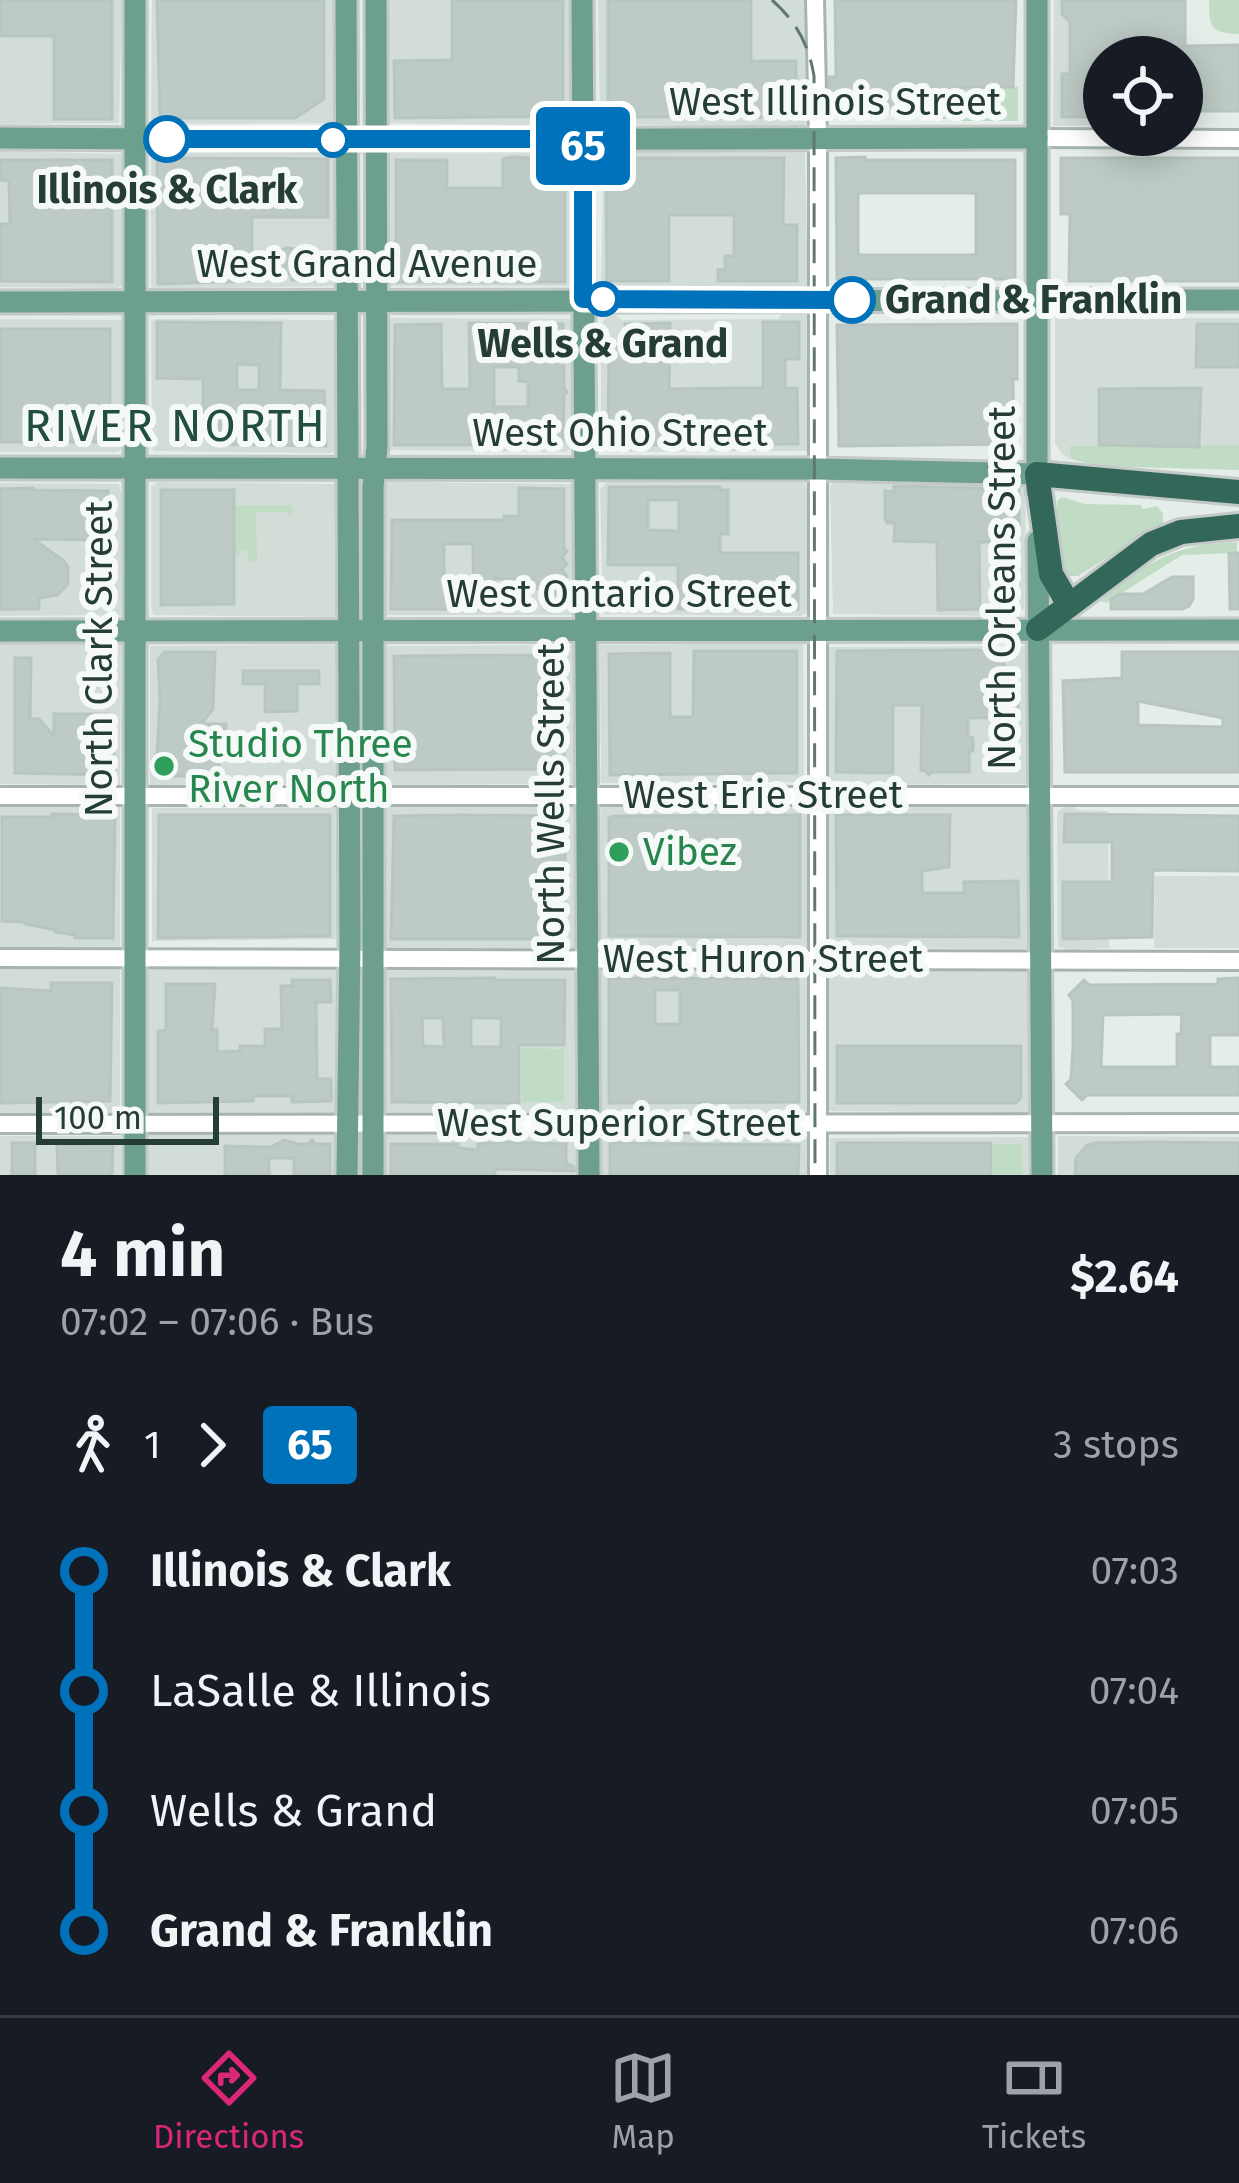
<!DOCTYPE html>
<meta charset="utf-8">
<style>
body{margin:0;font-family:"Fira Sans",sans-serif;background:#242831;color:#f1f3f6;height:100vh;display:flex;flex-direction:column;font-size:45px;white-space:nowrap}
*{box-sizing:border-box;margin:0}
p{font-size:39px;color:#9ea1a6}
.icon{flex:none;width:66px;height:66px;fill:none;stroke:currentColor;stroke-width:2;stroke-linecap:round;stroke-linejoin:round}
.map{position:relative;height:1175px;overflow:hidden}
.details{display:flex;flex-direction:column;background:#171b24;flex:1}
.details>*{flex:none}
.badge{padding:0 24px;border-radius:9px;font-size:42px;line-height:78px}
.fabs{position:absolute;left:1083px;top:36px;display:grid;gap:24px}
.fabs a{display:grid;place-items:center;width:120px;height:120px;border-radius:50%;background:#171b24;box-shadow:0 6px 30px #0003;font-size:60px}
.scale{position:absolute;left:36px;bottom:30px;width:183px;box-sizing:border-box;padding-left:12px;border:6px solid #253d35;border-top:0;font-size:33px;line-height:42px;white-space:nowrap;color:#253d35;-webkit-text-stroke:9px #f5f9f7;paint-order:stroke}
.map>.badge{position:absolute;translate:-50% -50%;box-shadow:0 0 0 6px #fff}
.legs{display:flex;align-items:center;gap:18px;height:132px;padding:0 60px;font-size:39px}
.legs p{margin-inline-start:auto}
.overview{display:flex;align-items:center;justify-content:space-between;height:204px;padding:0 60px}
h1{font-size:66px;font-weight:700;line-height:90px}
ul{padding:0 60px;list-style:none}
li{display:flex;align-items:center;gap:42px;height:120px;font-size:45px}
li i{display:grid;place-items:center;width:18px;height:100%;margin:0 15px;background:currentColor}
li i::after{content:'';width:30px;height:30px;margin:-15px;border:9px solid;border-radius:50%;background:#171b24}
li p{margin-inline-start:auto}
li:first-child i{background:linear-gradient(#0000 50%,currentColor 0)}
li:last-child i{background:linear-gradient(currentColor 50%,#0000 0)}
.tab-bar{display:flex;justify-content:space-around;align-items:center;height:168px;border-top:3px solid #363941;background:#171b24;font-size:33px;color:#9ea1a6}
.tab-bar a{display:grid;justify-items:center;gap:6px}
.tab-bar .active{color:#db2777}
.map>svg:first-child{display:block}
.built{fill:#d3ddd8}
.green{fill:#c0dcc5}
.building{fill:#bdcac5;stroke:#b8c6bf;stroke-width:3;fill-rule:evenodd}
.lines{fill:none;stroke-linecap:round;stroke-linejoin:round}
.minor-casing{stroke:#a8b5af;stroke-width:22}
.major-casing{stroke:#c2c9c6;stroke-width:27}
.highway-casing{stroke:#c2c9c6;stroke-width:30}
.minor{stroke:#fff;stroke-width:16}
.major{stroke:#6d9f8f;stroke-width:21}
.highway{stroke:#336759;stroke-width:24}
.rail{stroke:#607970;stroke-width:3;stroke-dasharray:24 12;stroke-linecap:butt}
.line-1-casing{stroke:#fff;stroke-width:27}
.line-1{stroke:#0072bc;stroke-width:18}
.stop-1-dot{fill:#fff;stroke:#0072bc;stroke-width:6}
.leisure-dot{fill:#2e9e5b;stroke:#f5f9f7;stroke-width:4.5}
.labels{text-anchor:middle;dominant-baseline:central;stroke-width:12;stroke-linejoin:round;paint-order:stroke}
.street-label{font-size:39px;fill:#253d35;stroke:#f5f9f7}
.stop-label{font-size:39px;font-weight:bold;fill:#253d35;stroke:#f5f9f7}
.leisure-label{font-size:39px;fill:#27864d;stroke:#f5f9f7;text-anchor:start}
.quarter-label{font-size:45px;letter-spacing:3px;fill:#224e41;stroke:#f5f9f7}
</style>
<div class="map">
<svg width="1239" height="1175" viewBox="0 0 1239 1175">
<rect width="100%" height="100%" fill="#e5ede9"/>
<!-- built -->
<g class="built">
<polygon points="0,0 122,0 119,123 0,124"/>
<polygon points="152,0 336,0 335,123 151,124"/>
<polygon points="385,0 575,0 571,124 568,126 386,123"/>
<polygon points="598,0 805,0 806,124 801,127 603,124 600,119"/>
<polygon points="1054,0 1183,0 1184,125 1182,125 1182,57 1104,57 1104,125 1053,126"/>
<polygon points="557,150 568,151 574,157 574,286 387,286 386,157 389,154 554,153"/>
<polygon points="0,151 122,154 124,158 123,285 117,288 0,287"/>
<polygon points="800,151 805,153 808,288 607,288 601,283 604,154 607,152"/>
<polygon points="162,152 333,153 336,157 336,286 221,288 219,291 154,290 151,285 151,157"/>
<polygon points="782,314 807,314 808,451 607,452 601,448 601,325 607,316 615,315 622,320 778,319"/>
<polygon points="392,318 571,319 575,332 574,448 566,452 388,450 386,322"/>
<polygon points="1055,318 1239,318 1239,445 1071,446 1071,459 1062,454 1055,443"/>
<polygon points="0,319 121,320 124,326 122,449 117,452 0,452"/>
<polygon points="155,319 335,320 338,447 336,451 331,453 154,451 152,448 151,322"/>
<polygon points="158,482 338,484 341,487 339,614 334,617 154,615 151,608 151,487"/>
<polygon points="389,482 573,484 573,615 384,615 383,487"/>
<polygon points="607,482 804,483 807,486 808,613 800,616 603,614 600,489"/>
<polygon points="833,482 1021,483 1026,492 1024,609 1003,616 833,614 830,486"/>
<polygon points="0,483 119,484 122,497 121,615 0,616"/>
<polygon points="0,643 121,643 120,785 0,784"/>
<polygon points="803,643 804,782 601,783 600,645"/>
<polygon points="340,645 341,784 150,785 150,646"/>
<polygon points="573,645 574,784 383,785 382,646"/>
<polygon points="1026,646 1026,784 829,785 828,647"/>
<polygon points="828,805 1027,805 1028,949 829,948"/>
<polygon points="382,806 579,806 578,954 381,953"/>
<polygon points="1067,806 1073,806 1077,810 1108,811 1109,948 1070,950 1058,947 1057,816 1058,811"/>
<rect x="0" y="807" width="120" height="141"/>
<polygon points="338,807 338,939 152,941 152,808"/>
<rect x="601" y="807" width="206" height="142"/>
<polygon points="1155,876 1239,876 1239,948 1154,948"/>
<rect x="148" y="967" width="192" height="147"/>
<polygon points="599,968 808,969 807,1112 599,1112"/>
<rect x="0" y="969" width="120" height="144"/>
<rect x="380" y="969" width="195" height="143"/>
<polygon points="828,970 1028,971 1030,1113 829,1111"/>
<rect x="380" y="1132" width="195" height="43"/>
<rect x="148" y="1134" width="193" height="41"/>
<polygon points="599,1134 811,1135 810,1175 598,1175"/>
<rect x="0" y="1136" width="121" height="39"/>
<polygon points="1058,1136 1239,1137 1239,1175 1058,1175"/>
<polygon points="1028,1137 1028,1175 830,1175 830,1138"/>
</g>
<!-- green -->
<g class="green">
<path d="M1209,0h30v34c-29,-1 -30,-7 -30,-34z"/>
<polygon points="1018,87 1018,121 961,121 961,110 955,109 955,88"/>
<polygon points="1211,445 1239,445 1239,470 1097,466 1071,459 1070,446"/>
<polygon points="1062,497 1084,504 1141,505 1143,509 1157,506 1163,514 1163,525 1152,530 1148,528 1148,532 1078,576 1068,576 1058,566 1057,501"/>
<polygon points="291,505 293,515 284,512 256,512 257,560 250,562 246,550 239,550 239,555 234,555 234,506"/>
<path d="M1237,542v11l-55,2 -76,48 -5,-2c50,-41 71,-56 136,-59z"/>
<polygon points="522,1048 564,1049 564,1102 522,1102"/>
<rect x="993" y="1144" width="29" height="31"/>
</g>
<!-- building -->
<g class="building">
<polygon points="0,0 112,0 112,119 54,119 54,36 0,36"/>
<polygon points="157,0 324,0 324,99 295,118 160,118"/>
<polygon points="452,0 563,0 563,116 395,118 394,61 452,60"/>
<polygon points="608,0 751,0 751,61 796,61 796,117 608,117"/>
<polygon points="835,0 1016,0 1013,87 955,88 955,117 925,117 925,112 837,111 837,106 830,105 829,77 836,77"/>
<polygon points="1062,0 1185,0 1185,46 1239,45 1239,111 1185,111 1182,57 1104,57 1104,117 1062,117 1062,74 1070,74 1070,22 1062,14"/>
<polygon points="555,156 558,160 568,160 565,167 565,282 396,282 396,160 447,160 447,188 503,188 503,159 512,157 552,159"/>
<path d="M865,157v3h150v119h-178l-1,-121zM858,193h118v62h-118z"/>
<polygon points="157,158 328,159 328,217 252,217 252,263 286,248 322,251 322,266 326,266 326,280 292,280 292,274 268,273 252,274 252,281 158,284"/>
<polygon points="606,158 784,158 783,225 797,225 797,281 718,281 718,270 725,270 725,256 734,256 734,215 669,215 669,281 607,281"/>
<polygon points="1061,158 1239,158 1239,281 1069,281 1070,214 1061,214"/>
<polygon points="1,160 112,160 112,282 0,281 0,224 10,224 9,181 1,180"/>
<path d="M157,322l124,1 -1,67 44,1 2,55 -107,-2v-26h-16v-39l-46,-1zM237,364l22,1v25h-22z"/>
<polygon points="763,322 799,322 799,359 785,359 785,388 797,388 798,444 608,445 609,347 625,347 625,324 670,323 669,389 734,388 763,388"/>
<path d="M469,323l94,1 1,64 3,4 -3,3 -1,50h-169l1,-120 46,-1 1,65h28zM494,367h25v14l9,1v25h-34z"/>
<polygon points="1017,324 1017,379 1013,379 1014,444 839,446 837,325"/>
<polygon points="1197,324 1239,324 1239,367 1196,367"/>
<rect x="0" y="329" width="110" height="113"/>
<polygon points="1201,388 1199,447 1099,445 1099,389"/>
<polygon points="894,486 1019,489 1019,542 979,542 980,609 938,610 937,542 894,541 895,523 887,523 885,518 885,491 894,492"/>
<path d="M609,487h111v3h8v44h-8v19h78v56h-120v-44h-70zM648,500h31v31l-31,-1z"/>
<polygon points="33,488 33,490 108,491 107,540 33,539 63,560 68,567 68,584 57,595 39,598 39,609 0,609 0,489"/>
<polygon points="519,488 564,489 564,549 567,551 562,558 567,564 562,569 567,576 563,579 563,609 545,609 545,589 531,589 531,579 494,579 494,609 474,609 473,544 444,544 444,588 449,589 450,609 391,609 392,520 504,520 504,516 519,516"/>
<polygon points="161,490 234,490 234,604 161,605"/>
<polygon points="1229,553 1239,553 1239,609 1230,609"/>
<polygon points="1172,577 1193,577 1193,599 1189,606 1182,609 1111,609 1111,599 1120,594 1143,594"/>
<polygon points="978,650 995,654 1009,670 1018,670 1018,717 968,718 968,737 973,738 973,751 969,751 969,772 932,772 929,775 926,771 921,770 922,705 893,705 893,773 836,772 837,651"/>
<polygon points="694,651 797,651 797,773 610,775 609,654 670,653 670,717 693,717"/>
<polygon points="165,652 215,652 213,709 201,724 226,724 226,738 218,739 219,776 156,776 160,698 158,659"/>
<path d="M1122,652h117v120h-174l-2,-91 59,-3zM1138,701l85,17v9l-85,-2z"/>
<polygon points="563,655 564,769 395,770 394,656"/>
<polygon points="15,658 31,658 30,719 39,719 54,736 54,714 109,714 114,719 114,775 15,773"/>
<polygon points="243,671 319,671 319,684 297,684 297,711 265,712 265,684 243,684"/>
<polygon points="52,814 115,815 113,938 75,938 75,935 55,932 55,930 25,924 24,922 2,921 2,817 52,817"/>
<polygon points="1065,814 1239,816 1239,871 1153,870 1152,937 1063,939 1063,882 1112,882 1112,842 1064,842"/>
<polygon points="159,815 330,815 330,936 158,938"/>
<polygon points="459,815 565,816 565,939 391,939 394,816"/>
<polygon points="800,815 800,937 609,936 609,818 613,816"/>
<polygon points="836,815 950,815 949,867 922,871 922,893 964,893 964,882 1018,881 1019,937 837,936"/>
<path d="M495,978v2h70l-1,65h-45v58l-127,-1 -1,-123zM422,1018h21l1,29 -21,-1zM471,1018h30v29h-30z"/>
<path d="M609,978l189,1 1,123 -190,1zM655,990h25v34h-25z"/>
<path d="M1239,978v57h-29v32h29v28h-152l-5,5 -16,-16 5,-5 2,-32v-46l-4,-6 15,-15 5,5 129,-1v-5zM1182,1014l-1,20h-4v33h-76l2,-52z"/>
<polygon points="292,980 330,980 331,1002 316,1002 317,1079 331,1079 331,1101 292,1102 292,1096 253,1096 253,1101 158,1103 158,1031 166,1030 166,984 215,984 212,1030 217,1030 217,1052 241,1051 240,1046 265,1046 265,1029 282,1029 281,986 292,986"/>
<polygon points="51,983 112,983 110,1101 0,1103 0,988 51,991"/>
<polygon points="837,1046 1021,1046 1021,1098 1016,1103 837,1103"/>
<polygon points="284,1140 298,1144 308,1144 312,1140 315,1144 330,1144 330,1175 294,1175 294,1158 269,1158 269,1175 225,1175 225,1146 271,1147"/>
<polygon points="504,1142 566,1144 566,1163 574,1167 574,1171 495,1169 495,1175 391,1175 391,1144 458,1144 458,1148 478,1150 478,1144"/>
<polygon points="1151,1142 1239,1143 1239,1175 1075,1175 1076,1158 1086,1146 1094,1143"/>
<rect x="12" y="1143" width="23" height="32"/>
<polygon points="113,1143 112,1175 58,1175 57,1144"/>
<polygon points="610,1143 799,1145 798,1175 610,1175"/>
<rect x="837" y="1143" width="154" height="32"/>
</g>
<g class="lines">
<!-- minor casing -->
<g class="minor-casing">
<g id="minor">
<polyline points="815,0 818,138 818,1175"/>
<polyline points="1037,138 1239,139"/>
<polyline points="0,796 1239,796"/>
<polyline points="0,958 1239,961"/>
<polyline points="0,1124 1239,1123"/>
</g>
</g>
<!-- major casing -->
<g class="major-casing">
<g id="major">
<polyline points="346,0 350,942 347,1175"/>
<polyline points="582,0 589,1175"/>
<polyline points="1037,0 1037,491"/>
<polyline points="0,138 346,140 1037,138"/>
<polyline points="0,302 1239,300"/>
<polyline points="0,468 818,469 1037,474"/>
<polyline points="1038,541 1042,1175"/>
<polyline points="0,631 1239,630"/>
<polyline points="135,1175 135,0"/>
<polyline points="373,1175 373,487 377,447 376,0"/>
</g>
</g>
<!-- highway casing -->
<g class="highway-casing">
<g id="highway">
<polyline points="1069,605 1051,574 1037,474 1239,492"/>
<polyline points="1038,629 1151,544 1181,532 1239,526"/>
</g>
</g>
<!-- minor -->
<use href="#minor" class="minor"/>
<!-- major -->
<use href="#major" class="major"/>
<!-- highway -->
<use href="#highway" class="highway"/>
<!-- rail -->
<path class="rail" d="M772,0c24,21 37,45 42,76l1,1099"/>
</g>
<g class="lines">
<!-- line-1 casing -->
<g class="line-1-casing">
<polyline id="line-1" points="167,139 583,139 583,299 852,300"/>
</g>
<!-- line-1 -->
<use href="#line-1" class="line-1"/>
</g>
<!-- markers -->
<g class="stop-1-dot">
<circle cx="167" cy="139" r="21"/>
<circle cx="333" cy="140" r="15"/>
<circle cx="603" cy="299" r="15"/>
<circle cx="852" cy="300" r="21"/>
</g>
<g class="leisure-dot">
<circle cx="164" cy="766" r="12"/>
<circle cx="619" cy="852" r="12"/>
</g>
<g class="labels">
<!-- street labels -->
<g class="street-label">
<text x="835" y="102">West Illinois Street</text>
<text x="367" y="264">West Grand Avenue</text>
<text x="620" y="433">West Ohio Street</text>
<text transform="translate(1002 588) rotate(-90)">North Orleans Street</text>
<text x="619" y="594">West Ontario Street</text>
<text transform="translate(99 659) rotate(-90)">North Clark Street</text>
<text x="763" y="795">West Erie Street</text>
<text transform="translate(551 804) rotate(-90)">North Wells Street</text>
<text x="763" y="959">West Huron Street</text>
<text x="619" y="1123">West Superior Street</text>
</g>
<!-- stop labels -->
<g class="stop-label">
<text x="167" y="190">Illinois &amp; Clark</text>
<text x="885" y="300" text-anchor="start">Grand &amp; Franklin</text>
<text x="603" y="344">Wells &amp; Grand</text>
</g>
<!-- leisure labels -->
<g class="leisure-label">
<text x="188" y="744">Studio Three<tspan x="188" dy="45">River North</tspan></text>
<text x="643" y="852">Vibez</text>
</g>
<!-- quarter labels -->
<g class="quarter-label">
<text x="176" y="426">RIVER NORTH</text>
</g>
</g>
</svg>
<div class="fabs">
<a><svg class="icon" aria-label="locate" viewBox="0 0 24 24"><circle cx="12" cy="12" r="6"/><path d="M12 2v4M12 18v4M2 12h4M18 12h4"/></svg></a>
</div>
<div class="scale">100 m</div>
<b class="badge" style="left:583px;top:146px;background:#0072bc;color:#fff">65</b>
</div>
<section class="details">
<div class="overview"><div><h1>4 min</h1><p>07:02 – 07:06 · Bus</p></div><b>$2.64</b></div>
<div class="legs"><svg class="icon" aria-label="walk" viewBox="0 0 24 24"><circle cx="13" cy="4" r="2"/><path d="M13 8l-2 6 4 7M11 14l-3 7M7 12l3-4h3l4 4"/></svg>1<svg class="icon" aria-label="forward" viewBox="0 0 24 24"><path d="M9 5l7 7-7 7"/></svg><b class="badge" style="background:#0072bc;color:#fff">65</b><p>3 stops</p></div>
<ul>
<li><i style="color:#0072bc"></i><b>Illinois &amp; Clark</b><p>07:03</p></li>
<li><i style="color:#0072bc"></i><span>LaSalle &amp; Illinois</span><p>07:04</p></li>
<li><i style="color:#0072bc"></i><span>Wells &amp; Grand</span><p>07:05</p></li>
<li><i style="color:#0072bc"></i><b>Grand &amp; Franklin</b><p>07:06</p></li>
</ul>
</section>
<nav class="tab-bar">
<a class="active"><svg class="icon" aria-label="directions" viewBox="0 0 24 24"><path d="M12 3l9 9-9 9-9-9zM9 14v-3h6M13 9l2 2-2 2"/></svg>Directions</a>
<a><svg class="icon" aria-label="map" viewBox="0 0 24 24"><path d="M3 6l6-2 6 2 6-2v14l-6 2-6-2-6 2zM9 4v14M15 6v14"/></svg>Map</a>
<a><svg class="icon" aria-label="tickets" viewBox="0 0 24 24"><path d="M3 7h18v10H3zM15 7v10"/></svg>Tickets</a>
</nav>
